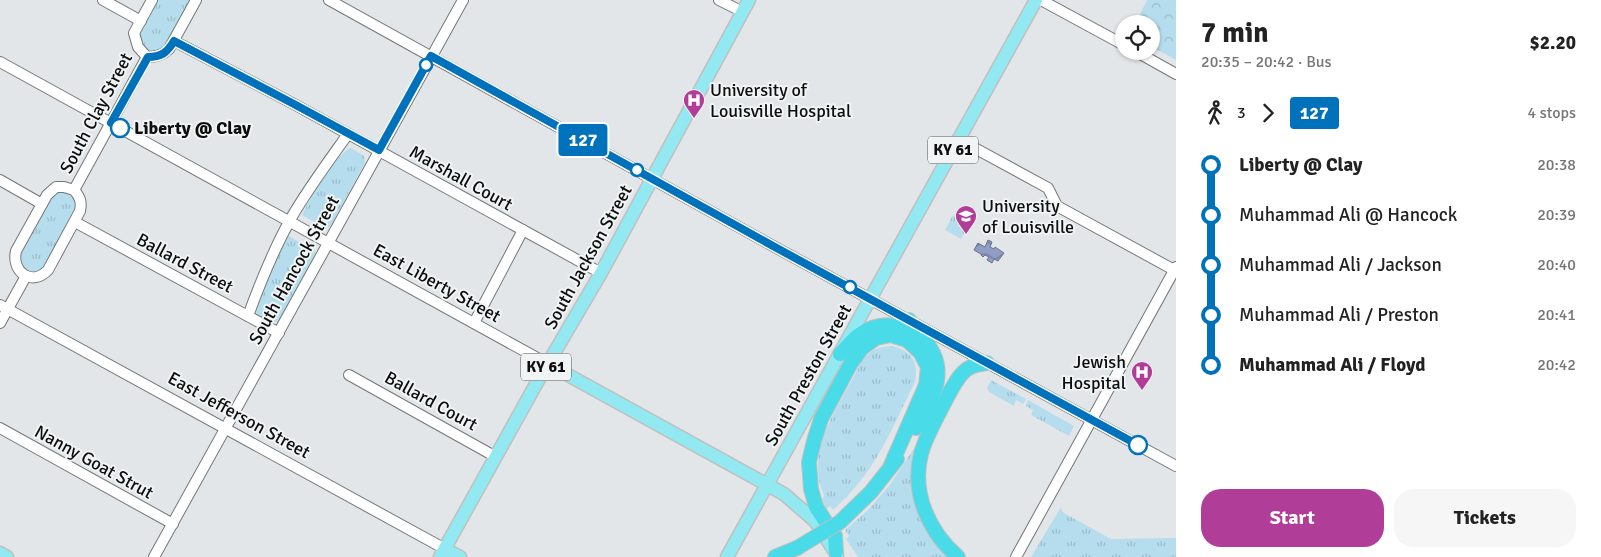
<!DOCTYPE html>
<meta charset="utf-8">
<style>
body{margin:0;font-family:Signika,sans-serif;background:#f6f6f6;color:#222;height:100vh;display:flex;flex-direction:column;font-size:19px;white-space:nowrap}
*{box-sizing:border-box;margin:0}
p{font-size:16px;color:#767676}
.icon{flex:none;width:28px;height:28px;fill:none;stroke:currentColor;stroke-width:2;stroke-linecap:round;stroke-linejoin:round}
.map{position:relative;flex:1;overflow:hidden}
.details{display:flex;flex-direction:column;background:#fff;width:425px}
.details>*{flex:none}
.badge{padding:0 10px;border-radius:4px;font-size:18px;line-height:32px}
.fabs{position:absolute;left:1115px;top:15px;display:grid;gap:10px}
.fabs a{display:grid;place-items:center;width:45px;height:45px;border-radius:50%;background:#fff;box-shadow:0 1px 4px #0004;font-size:25px}
.map>.badge{position:absolute;translate:-50% -50%;box-shadow:0 0 0 2px #fff}
.legs{display:flex;align-items:center;gap:8px;height:55px;padding:0 25px;font-size:16px}
.legs p{margin-inline-start:auto}
.overview{display:flex;align-items:center;justify-content:space-between;height:85px;padding:0 25px}
h1{font-size:28px;font-weight:800;line-height:38px}
.action{display:flex;gap:10px;margin-top:auto;padding:10px 25px}
.action a{flex:1;height:58px;border-radius:20px;background:#b03e99;color:#fff;font-size:20px;font-weight:800;line-height:58px;text-align:center}
.action a+a{background:#f6f6f6;color:#222}
ul{padding:0 25px;list-style:none}
li{display:flex;align-items:center;gap:18px;height:50px;font-size:19px}
li i{display:grid;place-items:center;width:8px;height:100%;margin:0 6px;background:currentColor}
li i::after{content:'';width:12px;height:12px;margin:-6px;border:4px solid;border-radius:50%;background:#fff}
li p{margin-inline-start:auto}
li:first-child i{background:linear-gradient(#0000 50%,currentColor 0)}
li:last-child i{background:linear-gradient(currentColor 50%,#0000 0)}
main{display:flex;flex:1;min-height:0}
.map>svg:first-child{display:block}
.grass{fill:url(#grass-tufts)}
.forest{fill:url(#forest-crowns)}
.water{fill:url(#water-waves);stroke:#69728d}
.lines{fill:none;stroke-linecap:round;stroke-linejoin:round}
.minor-casing{stroke:#747779;stroke-width:12}
.major-casing{stroke:#c0c0c0;stroke-width:15}
.highway-casing{stroke:#c0c0c0;stroke-width:16}
.minor{stroke:#fff;stroke-width:10}
.major{stroke:#92e9f1;stroke-width:12}
.highway{stroke:#4adbe8;stroke-width:14}
.highway-bridge-casing{stroke:#c0c0c0;stroke-width:16;stroke-linecap:butt}
.highway-bridge{stroke:#4adbe8;stroke-width:14}
.line-1-casing{stroke:#fff;stroke-width:11}
.line-1{stroke:#0072bc;stroke-width:8}
.stop-1-dot{fill:#fff;stroke:#0072bc;stroke-width:2.5}
.labels{text-anchor:middle;dominant-baseline:central;stroke-width:4;stroke-linejoin:round;paint-order:stroke}
.shield{fill:#f0f4f5;stroke:#515353;stroke-width:1}
.shield-label{font-size:16px;font-weight:bold;fill:#0d0e0e}
.poi-label{font-size:18px;fill:#0d0e0e;stroke:#f0f4f5;text-anchor:start}
.street-label{font-size:18px;fill:#0d0e0e;stroke:#f0f4f5}
.stop-label{font-size:18px;font-weight:bold;fill:#0d0e0e;stroke:#f0f4f5;text-anchor:start}
</style>
<main>
<div class="map">
<svg width="1176" height="557" viewBox="0 0 1176 557">
<defs>
<pattern id="grass-tufts" width="24" height="20" patternUnits="userSpaceOnUse" patternTransform="scale(1.25)"><rect width="24" height="20" fill="#b6dded"/><path d="M3 7l-1-3M5 7V3M7 7l1-3M15 17l-1-3M17 17v-4M19 17l1-3" fill="none" stroke="#9bbcca"/></pattern>
<pattern id="forest-crowns" width="20" height="18" patternUnits="userSpaceOnUse" patternTransform="scale(1.25)"><rect width="20" height="18" fill="#b6dded"/><path d="M2 6a3 3 0 1 1 6 0M12 15a3 3 0 1 1 6 0" fill="none" stroke="#9bbcca"/></pattern>
<pattern id="water-waves" width="16" height="10" patternUnits="userSpaceOnUse" patternTransform="scale(1.25)"><rect width="16" height="10" fill="#909dc4"/><path d="M0 5q4-4 8 0t8 0" fill="none" stroke="#747e9e"/></pattern>
</defs>
<rect width="100%" height="100%" fill="#e3e6e8"/>
<!-- grass -->
<g class="grass">
<path d="M158,0h33l-25,46c-14,12 -23,3 -27,-11z"/>
<path d="M351,148l13,8 1,7 -35,64h-6l-22,-12c5,-12 37,-65 49,-67z"/>
<path d="M58,192c8,0 13,3 18,10l-1,10 -30,55c-8,6 -16,6 -24,-2l-2,-9 31,-59z"/>
<polygon points="953,215 970,223 961,239 945,230"/>
<polygon points="287,235 312,249 315,251 315,255 282,316 278,321 271,323 257,315 256,311 274,262"/>
<path d="M892,346c20,5 27,16 23,36 -25,50 -39,90 -82,128l-3,-4 -7,6 -2,-8 3,-9c-18,-36 9,-83 27,-113 5,-9 9,-20 16,-27 7,-7 15,-8 25,-9z"/>
<polygon points="991,380 1026,399 1023,404 1016,400 1014,406 989,392 987,388"/>
<polygon points="1028,400 1074,426 1069,436 1031,415 1033,410 1026,406"/>
<polygon points="923,435 919,513 924,526 932,537 950,557 858,557 846,539 849,536 845,530 868,510 889,486"/>
<polygon points="1061,507 1062,511 1064,513 1111,539 1176,538 1176,557 1031,557"/>
</g>
<!-- forest -->
<polygon class="forest" points="1147,0 1176,0 1176,60 1151,46 1151,24 1135,24"/>
<!-- water -->
<polygon class="water" points="988,240 992,242 990,247 994,249 995,247 1004,253 998,261 994,259 992,263 987,260 989,257 985,255 983,257 981,255 981,254 974,250 978,243 985,247"/>
<g class="lines">
<!-- minor casing -->
<g class="minor-casing">
<g id="minor">
<polyline points="103,0 141,21"/>
<polyline points="329,0 773,246 1176,466"/>
<polyline points="719,0 735,8"/>
<polyline points="1041,0 1124,45"/>
<polyline points="174,41 292,103 601,273"/>
<polyline points="1135,51 1176,74"/>
<path d="M147,57c10,0 16,-2 22,-8l27,-49"/>
<polyline points="147,57 138,47 134,33 152,0"/>
<polyline points="0,62 548,364"/>
<polyline points="969,145 1048,188 1057,206 1176,271"/>
<polyline points="0,180 42,204"/>
<path d="M56,187h8l10,3c6,7 8,12 6,21l-32,59c-16,17 -37,2 -32,-19l31,-56z"/>
<polyline points="74,190 147,57"/>
<polyline points="75,222 279,333"/>
<polyline points="0,305 445,549"/>
<path d="M248,316c12,-33 25,-65 42,-96 17,-30 38,-58 58,-86"/>
<polyline points="0,323 26,276"/>
<polyline points="474,323 523,230"/>
<polyline points="349,375 496,457"/>
<polyline points="0,428 173,524"/>
<polyline points="154,557 463,0"/>
<polyline points="1016,557 1176,267"/>
</g>
</g>
<!-- major casing -->
<g class="major-casing">
<g id="major">
<polyline points="548,364 784,494 815,521 837,555"/>
<polyline points="445,549 460,557"/>
<polyline points="0,553 7,557"/>
<polyline points="440,557 540,377 601,273 749,0"/>
<polyline points="727,557 1036,0"/>
</g>
</g>
<!-- highway casing -->
<g class="highway-casing">
<g id="highway">
<path d="M909,320c8,10 17,20 23,31 15,27 -3,53 -16,77"/>
<path d="M840,354c6,-6 12,-14 19,-19 19,-14 42,-12 59,1"/>
<polyline points="840,522 871,492 897,459"/>
<polyline points="836,552 835,536 816,507 811,489 809,462 814,441 821,419 851,363 862,348 876,338 891,335 907,340 920,352 928,367 926,385 891,465"/>
<polyline points="775,557 797,548"/>
<path d="M958,557c-29,-25 -47,-64 -37,-103 4,-16 13,-31 20,-45 6,-11 17,-36 28,-41 5,-3 12,-4 18,-5"/>
</g>
</g>
<!-- minor -->
<use href="#minor" class="minor"/>
<!-- major -->
<use href="#major" class="major"/>
<!-- highway -->
<use href="#highway" class="highway"/>
<!-- highway-bridge casing -->
<g class="highway-bridge-casing">
<polyline id="highway-bridge" points="797,548 840,522"/>
</g>
<!-- highway-bridge -->
<use href="#highway-bridge" class="highway-bridge"/>
</g>
<g class="lines">
<!-- line-1 casing -->
<g class="line-1-casing">
<path id="line-1" d="M120,128l-9,-5 37,-66c13,0 19,-4 26,-16l118,62 87,47 52,-94 342,190 365,199"/>
</g>
<!-- line-1 -->
<use href="#line-1" class="line-1"/>
</g>
<!-- icons -->
<defs>
<g id="hospital-pin" transform="scale(1.125)"><path d="M0 17L-7.5 6A9.5 9.5 0 1 1 7.5 6Z" fill="#b03e99" stroke="#f0f4f5"/><path d="M-5-5h3v3.5h4V-5h3V5h-3V1.5h-4V5h-3Z" fill="#fff"/></g>
<g id="university-pin" transform="scale(1.125)"><path d="M0 17L-7.5 6A9.5 9.5 0 1 1 7.5 6Z" fill="#b03e99" stroke="#f0f4f5"/><path d="M0-5L7-2L0 1L-7-2ZM-4 1L0 2.5L4 1V4Q0 6-4 4Z" fill="#fff"/></g>
</defs>
<g fill-rule="evenodd">
<use href="#hospital-pin" x="694" y="100"/>
<use href="#university-pin" x="966" y="216"/>
<use href="#hospital-pin" x="1142" y="372"/>
</g>
<!-- markers -->
<g class="stop-1-dot">
<circle cx="426" cy="65" r="6"/>
<circle cx="120" cy="128" r="9"/>
<circle cx="637" cy="170" r="6"/>
<circle cx="850" cy="287" r="6"/>
<circle cx="1138" cy="445" r="9"/>
</g>
<g class="labels">
<!-- shield labels -->
<g class="shield">
<rect x="928" y="136.5" width="50" height="27" rx="4"/>
<rect x="521" y="353.5" width="50" height="27" rx="4"/>
</g>
<g class="shield-label">
<text x="953" y="150">KY 61</text>
<text x="546" y="367">KY 61</text>
</g>
<!-- poi labels -->
<g class="poi-label">
<text x="710" y="90">University of<tspan x="710" dy="21">Louisville Hospital</tspan></text>
<text x="982" y="206">University<tspan x="982" dy="21">of Louisville</tspan></text>
<text x="1126" y="362" text-anchor="end">Jewish<tspan x="1126" dy="21">Hospital</tspan></text>
</g>
<!-- street labels -->
<g class="street-label">
<text transform="translate(96 113) rotate(-62)">South Clay Street</text>
<text transform="translate(461 178) rotate(29)">Marshall Court</text>
<text transform="translate(588 257) rotate(-61)">South Jackson Street</text>
<text transform="translate(185 263) rotate(28)">Ballard Street</text>
<text transform="translate(294 270) rotate(-61)">South Hancock Street</text>
<text transform="translate(437 283) rotate(29)">East Liberty Street</text>
<text transform="translate(808 375) rotate(-61)">South Preston Street</text>
<text transform="translate(431 401) rotate(29)">Ballard Court</text>
<text transform="translate(239 415) rotate(29)">East Jefferson Street</text>
<text transform="translate(94 462) rotate(29)">Nanny Goat Strut</text>
</g>
<!-- stop labels -->
<g class="stop-label">
<text x="134" y="128">Liberty @ Clay</text>
</g>
</g>
</svg>
<div class="fabs">
<a><svg class="icon" aria-label="locate" viewBox="0 0 24 24"><circle cx="12" cy="12" r="6"/><path d="M12 2v4M12 18v4M2 12h4M18 12h4"/></svg></a>
</div>
<b class="badge" style="left:583px;top:140px;background:#0072bc;color:#fff">127</b>
</div>
<section class="details">
<div class="overview"><div><h1>7 min</h1><p>20:35 – 20:42 · Bus</p></div><b>$2.20</b></div>
<div class="legs"><svg class="icon" aria-label="walk" viewBox="0 0 24 24"><circle cx="13" cy="4" r="2"/><path d="M13 8l-2 6 4 7M11 14l-3 7M7 12l3-4h3l4 4"/></svg>3<svg class="icon" aria-label="forward" viewBox="0 0 24 24"><path d="M9 5l7 7-7 7"/></svg><b class="badge" style="background:#0072bc;color:#fff">127</b><p>4 stops</p></div>
<ul>
<li><i style="color:#0072bc"></i><b>Liberty @ Clay</b><p>20:38</p></li>
<li><i style="color:#0072bc"></i><span>Muhammad Ali @ Hancock</span><p>20:39</p></li>
<li><i style="color:#0072bc"></i><span>Muhammad Ali / Jackson</span><p>20:40</p></li>
<li><i style="color:#0072bc"></i><span>Muhammad Ali / Preston</span><p>20:41</p></li>
<li><i style="color:#0072bc"></i><b>Muhammad Ali / Floyd</b><p>20:42</p></li>
</ul>
<div class="action"><a>Start</a><a>Tickets</a></div>
</section>
</main>
